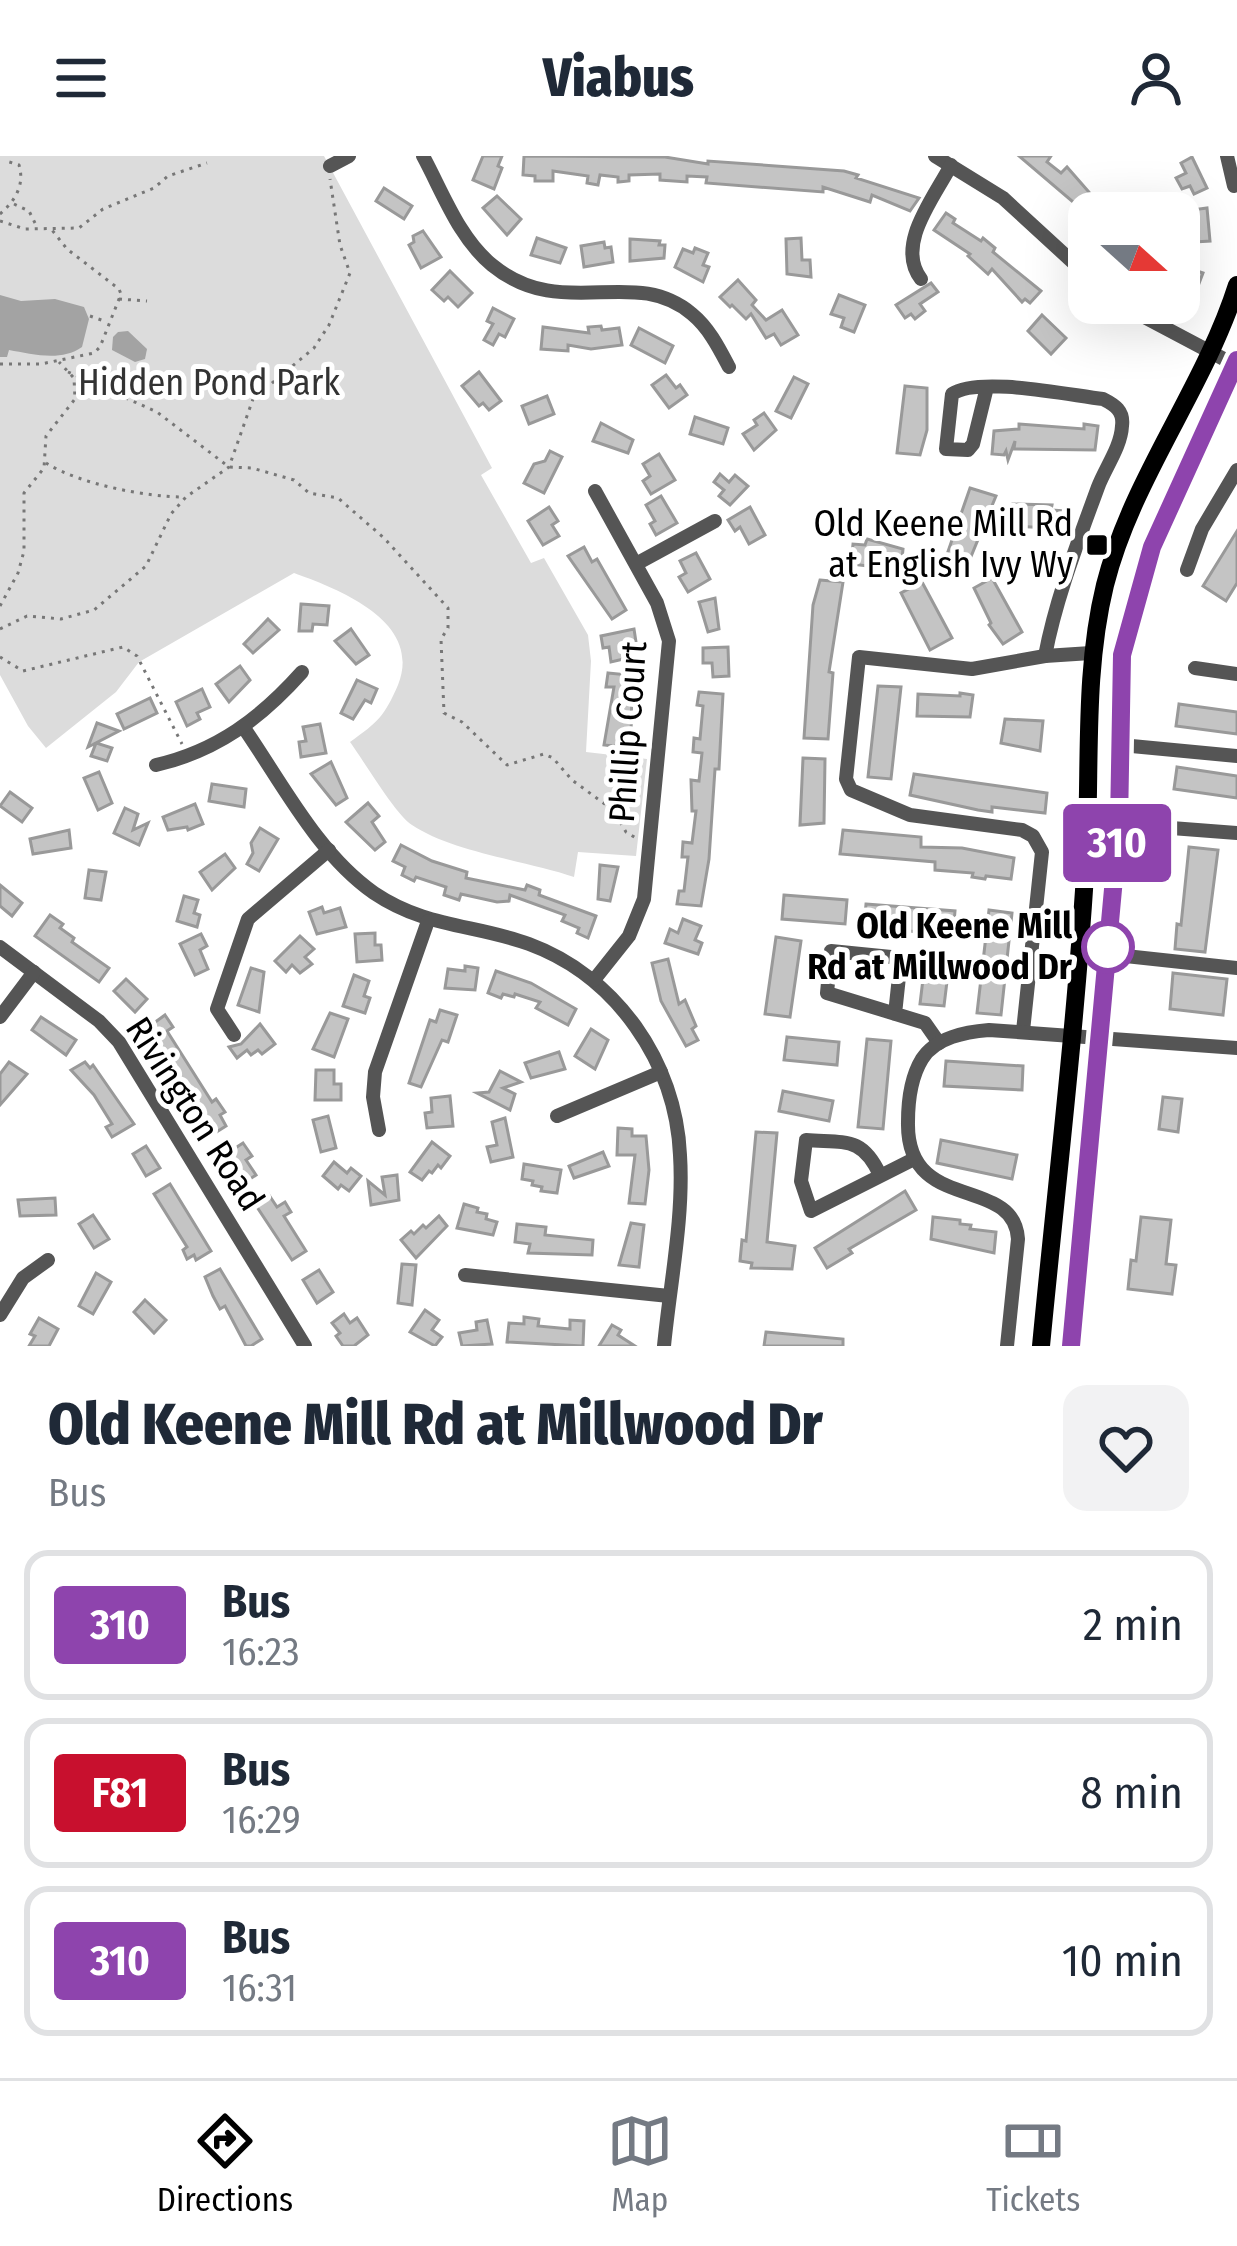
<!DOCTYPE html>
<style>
body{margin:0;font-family:"Fira Sans Condensed",sans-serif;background:#f2f2f3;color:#1f2937;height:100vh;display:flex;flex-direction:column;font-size:45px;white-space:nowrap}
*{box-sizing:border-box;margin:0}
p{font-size:39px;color:#747a83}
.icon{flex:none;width:66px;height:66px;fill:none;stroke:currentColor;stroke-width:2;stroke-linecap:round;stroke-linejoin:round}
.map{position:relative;height:1190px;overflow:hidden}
.panel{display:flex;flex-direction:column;background:#fff;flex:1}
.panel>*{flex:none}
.badge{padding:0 24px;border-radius:9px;font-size:42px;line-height:78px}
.needle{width:78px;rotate:111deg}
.tools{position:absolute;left:1068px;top:36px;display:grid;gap:24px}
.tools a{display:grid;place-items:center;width:132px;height:132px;border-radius:24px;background:#fff;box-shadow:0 12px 48px #0002;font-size:60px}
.map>.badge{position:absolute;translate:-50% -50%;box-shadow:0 0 0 6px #fff}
.round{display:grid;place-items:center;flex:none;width:126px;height:126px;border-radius:24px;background:#f2f2f3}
.headline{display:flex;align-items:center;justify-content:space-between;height:204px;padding:0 48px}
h1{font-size:57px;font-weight:800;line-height:90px}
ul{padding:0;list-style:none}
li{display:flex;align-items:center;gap:36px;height:150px;margin:0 24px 18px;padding:0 24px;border:6px solid #e0e1e3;border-radius:24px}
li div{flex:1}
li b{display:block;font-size:45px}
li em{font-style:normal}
li .badge{min-width:132px;font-weight:700;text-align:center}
header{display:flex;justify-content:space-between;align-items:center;height:156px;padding:0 48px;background:#fff;font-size:54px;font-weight:800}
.menu{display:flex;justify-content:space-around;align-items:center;height:168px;border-top:3px solid #e0e1e3;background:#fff;font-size:33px;color:#747a83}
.menu a{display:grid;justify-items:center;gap:6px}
.menu .selected{color:#000}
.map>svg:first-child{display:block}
.green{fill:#dcdcdc}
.water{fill:#a3a3a3}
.building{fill:#c4c4c4;stroke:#999;stroke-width:3}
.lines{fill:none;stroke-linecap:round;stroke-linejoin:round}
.path{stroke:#777;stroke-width:3;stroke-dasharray:3 6;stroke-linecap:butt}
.minor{stroke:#555;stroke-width:14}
.major{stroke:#000;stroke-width:18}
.line-casing{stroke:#fff;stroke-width:27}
.line{stroke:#8e44ad;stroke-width:18}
.poi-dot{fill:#000;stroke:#fff;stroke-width:4.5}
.stop-dot{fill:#fff;stroke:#8e44ad;stroke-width:6}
.labels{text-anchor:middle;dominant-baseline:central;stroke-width:10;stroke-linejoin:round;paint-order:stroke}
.park-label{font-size:36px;fill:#333;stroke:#fff}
.poi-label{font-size:36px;fill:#000;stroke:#fff;text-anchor:end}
.street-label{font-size:36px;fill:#000;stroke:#fff}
.stop-label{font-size:36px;font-weight:bold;fill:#000;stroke:#fff;text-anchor:end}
</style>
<header><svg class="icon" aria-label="menu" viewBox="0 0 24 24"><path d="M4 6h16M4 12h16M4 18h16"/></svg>Viabus<svg class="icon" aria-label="person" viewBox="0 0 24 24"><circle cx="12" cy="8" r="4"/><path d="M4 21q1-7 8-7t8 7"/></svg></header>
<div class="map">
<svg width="1237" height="1190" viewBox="0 0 1237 1190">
<rect width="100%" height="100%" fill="#fff"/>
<!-- green -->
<path class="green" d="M0,0h324l168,312 -11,7 50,88 13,-5 44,77 3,26 -5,91 61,7 -11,97 -58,-4 -4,25c-47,-16 -122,-25 -162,-52 -17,-11 -48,-64 -62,-83 28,-20 34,-25 48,-57 25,-63 -57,-95 -104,-112l-155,89 -23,30 -70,56 -18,-22 -28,-51z"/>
<!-- water -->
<g class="water">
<path d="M0,139l21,6 34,-2 29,8 5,12 -7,28c-21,15 -50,7 -73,3l-2,7h-7z"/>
<polygon points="128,175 147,193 145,203 135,206 112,194 113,181 118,176"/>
</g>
<!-- building -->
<g class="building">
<polygon points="483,0 502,0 498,10 502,12 494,33 473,24"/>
<polygon points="524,0 665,1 708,8 708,5 844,15 858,19 856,22 919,42 910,55 872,39 870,46 823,31 823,36 706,27 707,21 687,20 687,26 660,24 660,18 629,19 629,25 618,26 618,21 600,19 598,29 587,27 588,20 553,15 553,25 535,25 535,20 523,19"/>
<polygon points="1019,0 1051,0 1047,6 1061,17 1067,11 1102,51 1097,57 1086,57"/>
<polygon points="1192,1 1207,32 1194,38 1190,30 1182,33 1176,22 1186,17 1181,7"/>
<polygon points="384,32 412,50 404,63 376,45"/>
<polygon points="497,40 521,63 507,79 483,52"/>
<polygon points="1207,52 1210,85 1195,86 1192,54"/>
<polygon points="946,57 955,63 953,67 981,85 983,82 995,92 993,96 1041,135 1030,147 1025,143 1022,146 992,113 988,118 968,100 970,98 934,74"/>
<polygon points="423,75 441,101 421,112 409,89 414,86 413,80"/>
<polygon points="537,82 566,92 560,107 531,99"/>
<polygon points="801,82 802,104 810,104 811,121 787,118 786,83"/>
<polygon points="630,83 660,85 659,89 665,89 664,102 630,105"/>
<polygon points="604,86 605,92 611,91 613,106 584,111 581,90"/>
<polygon points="695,92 708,97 703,109 709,111 703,126 675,111 683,93 693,97"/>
<polygon points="1179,109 1203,117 1195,138 1179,132"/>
<polygon points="450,115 472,137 458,151 448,141 444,145 432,134"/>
<polygon points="738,124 756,144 752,149 766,164 782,154 798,179 781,189 774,178 766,182 751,158 746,163 732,149 730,151 720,141"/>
<polygon points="931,127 938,136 920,148 925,155 915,163 911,158 905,162 896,149"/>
<polygon points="839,139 865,149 854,176 841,171 844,162 831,158"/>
<polygon points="493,152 514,163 505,181 499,178 493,189 484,184 493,168 487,165"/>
<polygon points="1042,159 1066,182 1051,198 1028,175"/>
<polygon points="601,170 602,174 619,172 622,189 591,193 568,189 568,195 541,193 543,171 589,177 588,171"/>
<polygon points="639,172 673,190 665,207 631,189"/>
<polygon points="479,216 501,245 489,254 483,247 479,250 462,230"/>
<polygon points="666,219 676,232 680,229 687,239 669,252 652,229"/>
<polygon points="794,221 808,228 791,262 776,255"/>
<polygon points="905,230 927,232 927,274 920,299 897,297"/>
<polygon points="547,240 554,258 529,268 522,250"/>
<polygon points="764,257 776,274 754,294 743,278 757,269 754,264"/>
<polygon points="695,261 728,272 723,288 690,278"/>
<polygon points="601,267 633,284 628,297 593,285"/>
<polygon points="1019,268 1084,273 1084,268 1098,270 1095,294 1014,293 1015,285 1008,304 1006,295 1004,299 992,298 994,275 1019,273"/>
<polygon points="550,295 562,301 544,337 524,327 534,308 545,305"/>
<polygon points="659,298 675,324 651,338 643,325 650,320 643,308"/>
<polygon points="720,318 729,326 735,319 748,330 730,349 719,340 724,334 714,326"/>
<polygon points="970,332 996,340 965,415 944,407"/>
<polygon points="661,340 677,367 656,379 650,368 655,365 646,349"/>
<polygon points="1013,348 1052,349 1051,354 1065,355 1063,378 1050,377 1050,372 1012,370"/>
<polygon points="549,351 558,365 552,369 559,380 543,389 528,365"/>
<polygon points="750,351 765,379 749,388 740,371 735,375 728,364"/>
<polygon points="1237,375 1237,427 1226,445 1203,430"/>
<polygon points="867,383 903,393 901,414 851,408 853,388 865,389"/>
<polygon points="584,391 592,406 597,403 626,454 612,463 568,400"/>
<polygon points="696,397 710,423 688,436 679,421 686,417 680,405"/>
<polygon points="992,422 1022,476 1003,488 989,469 991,467 974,432"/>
<polygon points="820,424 843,426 829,516 833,517 828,583 804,582 813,449"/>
<polygon points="922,426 952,482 930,494 901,437"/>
<polygon points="715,442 719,473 708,476 699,446"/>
<polygon points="301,448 329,450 327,469 313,468 312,475 299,475"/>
<polygon points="268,463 279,474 253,497 244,488"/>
<polygon points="351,473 369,499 356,508 335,485"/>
<polygon points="634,473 636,486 630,487 632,501 611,506 609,491 603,492 601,480"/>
<polygon points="728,491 729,520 713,521 712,507 703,507 703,492"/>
<polygon points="240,510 250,524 229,546 216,528"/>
<polygon points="608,517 639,520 638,532 632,532 631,578 624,577 623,591 604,589 614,531 606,531"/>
<polygon points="357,524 377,533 371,547 365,544 353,563 341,557"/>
<polygon points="878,530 901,531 891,623 868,621"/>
<polygon points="202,533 210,551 197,557 200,563 187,570 176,546"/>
<polygon points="699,536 723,538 719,613 715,613 709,703 701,750 677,748 679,735 684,735 688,701 682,701 683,686 692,687 696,655 692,655 691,624 699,625 702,597 693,596 694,582 700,583 703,550 697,549"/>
<polygon points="960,537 973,539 970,561 917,560 918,538 960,540"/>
<polygon points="150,542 157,557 124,573 117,558"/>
<polygon points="1179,548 1237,556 1237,578 1176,570"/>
<polygon points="1005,563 1043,565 1040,595 1001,587"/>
<polygon points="97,567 119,575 96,587 112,592 107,605 91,600 96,587 88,591"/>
<polygon points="320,568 326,597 301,601 299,586 306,585 303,571"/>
<polygon points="803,602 825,603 824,667 800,669"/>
<polygon points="331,606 347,642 336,649 311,618"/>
<polygon points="1177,611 1237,620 1237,642 1174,633"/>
<polygon points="99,616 112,647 98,654 84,622"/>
<polygon points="914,618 1047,637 1045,657 992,651 992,656 978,654 910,639"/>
<polygon points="212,628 246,633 244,651 209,645"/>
<polygon points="10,636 32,652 22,666 0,650"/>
<polygon points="368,647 379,660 372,666 385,686 375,694 346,666"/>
<polygon points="195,648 203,668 188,674 187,671 168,674 163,661"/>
<polygon points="125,652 138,658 133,674 148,667 139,689 114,677"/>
<polygon points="260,672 278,683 259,715 247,708 253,697 251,687"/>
<polygon points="69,674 71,692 33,698 30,683"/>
<polygon points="843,674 921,681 921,691 962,692 1014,702 1011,723 986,720 985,723 972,721 973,717 935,714 935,706 840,698"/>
<polygon points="401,689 432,705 467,716 466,722 525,734 527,729 540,734 539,739 596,760 588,782 577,777 579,772 562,765 565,759 510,739 509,745 497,746 461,738 459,744 444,739 446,731 416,721 414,725 402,719 405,711 393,705"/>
<polygon points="1189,691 1218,694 1205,796 1175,793 1177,768 1181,769"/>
<polygon points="225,698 235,712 212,734 200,716"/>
<polygon points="600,709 618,711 610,745 598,743"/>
<polygon points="89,714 106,716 101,744 85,742"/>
<polygon points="0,729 22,747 12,760 0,750"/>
<polygon points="784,739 847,744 845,768 782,763"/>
<polygon points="184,740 198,744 194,757 200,759 197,771 177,765"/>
<polygon points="866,748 955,755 953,779 864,771"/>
<polygon points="322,751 324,757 340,752 346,771 317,778 309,756"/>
<polygon points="989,754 1012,757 1001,859 977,857"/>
<polygon points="50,759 63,768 60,772 74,782 72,786 109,812 99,826 35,780"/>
<polygon points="683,763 701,770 695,784 702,787 698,798 665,787 670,773 678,777"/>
<polygon points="375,777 375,789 381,789 382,804 357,806 355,778"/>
<polygon points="201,778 207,790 200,794 208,813 195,819 180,788"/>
<polygon points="300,780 314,793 305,801 312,808 300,817 292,809 286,816 275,805"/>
<polygon points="776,781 801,785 790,861 765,858"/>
<polygon points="926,798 950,801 944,850 920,848"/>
<polygon points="668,803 679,848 685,844 696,870 692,873 698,884 686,890 661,845 652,807"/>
<polygon points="465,810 478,812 475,834 445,832 448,813 465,815"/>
<polygon points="251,812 264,816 259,856 238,849"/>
<polygon points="496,815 531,827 576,853 568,869 536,852 540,846 515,838 514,841 503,838 501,842 488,837"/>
<polygon points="1173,817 1227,823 1223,859 1170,853"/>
<polygon points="354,819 369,825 364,840 370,842 365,857 343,850"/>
<polygon points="126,823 147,843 135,856 114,835"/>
<polygon points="440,854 457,859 448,886 442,884 421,931 409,927 430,864 436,866"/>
<polygon points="330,857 348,863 334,901 313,893"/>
<polygon points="165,859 173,871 167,875 212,946 216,943 225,956 220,959 226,970 215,977 147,872"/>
<polygon points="41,861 76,884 66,899 32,874"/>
<polygon points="260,868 275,888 262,898 258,894 251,899 247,894 237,902 229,891 241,888"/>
<polygon points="591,873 608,884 595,913 575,900"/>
<polygon points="787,881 839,886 837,909 784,904"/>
<polygon points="867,883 891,885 883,973 858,971"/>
<polygon points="559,896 565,913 531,922 525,907"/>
<polygon points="946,905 1023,910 1022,934 944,930"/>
<polygon points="9,906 27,918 0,949 0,918"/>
<polygon points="85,906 90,912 93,909 134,968 112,981 106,971 112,968 94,939 71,914"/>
<polygon points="316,914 334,914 334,928 341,928 341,944 315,944"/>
<polygon points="500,915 521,926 503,932 515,938 510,954 477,937 489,936"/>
<polygon points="783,935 833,945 829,965 779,955"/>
<polygon points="450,940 453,970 427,972 425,957 432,956 431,942"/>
<polygon points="1163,941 1182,943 1178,976 1159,973"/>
<polygon points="328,960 336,992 321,996 313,964"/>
<polygon points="505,962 513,1001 491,1006 487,991 497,989 492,966"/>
<polygon points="618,972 632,973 632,980 646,980 649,1014 645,1048 629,1047 635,999 617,999"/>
<polygon points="756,976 777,977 767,1086 795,1090 792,1113 751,1112 752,1107 740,1105 742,1084 746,1085"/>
<polygon points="941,984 1017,999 1012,1023 937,1007"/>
<polygon points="432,986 450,1000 441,1012 438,1009 432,1017 429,1015 422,1024 410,1016"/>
<polygon points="243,987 252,1000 246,1004 256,1019 244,1027 226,998"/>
<polygon points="146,990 160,1012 146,1020 133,998"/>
<polygon points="603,996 609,1010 574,1022 569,1010"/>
<polygon points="334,1006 347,1017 351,1012 361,1020 349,1035 341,1029 338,1033 323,1020"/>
<polygon points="524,1008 561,1014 557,1037 541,1035 542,1031 532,1029 533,1025 522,1023"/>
<polygon points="397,1019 399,1044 371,1049 368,1025 385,1039 382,1021"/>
<polygon points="170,1028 211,1095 196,1104 194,1099 187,1103 183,1094 187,1091 154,1038"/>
<polygon points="905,1035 916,1054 849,1093 852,1097 827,1112 815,1092"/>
<polygon points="267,1036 277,1051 285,1046 291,1056 284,1060 306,1095 292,1104 253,1045"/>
<polygon points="55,1042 56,1059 20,1060 18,1044"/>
<polygon points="464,1048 478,1052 477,1056 487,1058 486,1063 497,1066 493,1079 457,1072"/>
<polygon points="93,1059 109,1083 94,1092 79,1068"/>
<polygon points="439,1060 447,1070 416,1102 401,1084 411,1075 414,1078 423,1069 426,1072"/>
<polygon points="933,1061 960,1064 960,1068 971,1069 970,1073 996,1076 994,1097 931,1083"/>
<polygon points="1141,1061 1171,1064 1166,1108 1176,1109 1172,1138 1128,1133 1131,1104 1136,1105"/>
<polygon points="631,1067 644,1069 639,1111 619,1109"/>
<polygon points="517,1068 546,1071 545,1079 593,1084 592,1099 528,1097 530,1088 515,1086"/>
<polygon points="402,1108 416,1109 412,1149 398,1147"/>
<polygon points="220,1113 262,1183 251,1190 246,1190 225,1150 220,1153 213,1140 205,1121"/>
<polygon points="319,1114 333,1136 317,1147 303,1124"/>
<polygon points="96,1117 111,1126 93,1158 79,1150"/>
<polygon points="145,1144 166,1164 154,1177 134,1156"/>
<polygon points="425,1154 439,1164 432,1174 442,1181 435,1190 410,1176"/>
<polygon points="344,1158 350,1167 357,1162 368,1179 354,1190 343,1190 336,1180 340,1177 332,1167"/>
<polygon points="524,1161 539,1163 538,1170 570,1173 570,1164 584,1165 583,1190 507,1186 509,1167 524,1168"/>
<polygon points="39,1162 58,1173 49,1190 29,1190 35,1180 30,1178"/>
<polygon points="487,1164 492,1188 462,1190 459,1177 477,1174 476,1166"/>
<polygon points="612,1169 621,1174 618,1179 635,1190 599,1190"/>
<polygon points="766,1176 843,1183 843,1190 764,1190"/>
</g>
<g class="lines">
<!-- path -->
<g class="path">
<polyline points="14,48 29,55 36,69"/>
<path d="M0,58c15,-13 25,-29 19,-49l-13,-4"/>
<polyline points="0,65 25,73 79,72 103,53 154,32 168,20 207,7"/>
<polyline points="119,143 147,145"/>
<polyline points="90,160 107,166"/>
<polyline points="0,208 41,208 94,197 100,191 121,138 119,133 67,93 52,74"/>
<polyline points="68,216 157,256 229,311 252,312 294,324 309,337 338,342 384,382 448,452 448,472 441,483 444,557 462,566 507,609 544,598 553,602 572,624 613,654 626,676 639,684"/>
<path d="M46,307c33,21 100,34 138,34"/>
<polyline points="0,450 18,417 24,395 24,337 44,312 46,280 75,243 74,222 59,206"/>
<polyline points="0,473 27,460 61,463 94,454 146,410 171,358 186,341 229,311 253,243 314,192 329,169 350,117 340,89 330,23"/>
<polyline points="0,501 23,515 123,491 137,500 182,588"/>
</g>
<!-- minor -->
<g class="minor">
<path d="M423,0c20,37 36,82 69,109 71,58 141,-1 200,49 17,14 27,34 37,53"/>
<polyline points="935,0 1003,42 1089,121"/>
<polyline points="1227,0 1234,30"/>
<polyline points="330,10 349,0"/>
<path d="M921,123c-26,-34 13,-81 30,-114"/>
<polyline points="1118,147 1237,210"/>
<path d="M987,231l-14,57 -5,6 -22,-1 6,-55c27,-18 116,1 151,5 12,6 21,12 19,27 -1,21 -17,42 -24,61 -20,55 -42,111 -53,169"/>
<polyline points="636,408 715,365"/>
<polyline points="1187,414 1202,373 1237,314"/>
<polyline points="1195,512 1237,518"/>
<path d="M244,572c38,55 74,126 130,165 52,35 100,31 155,51 87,32 147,118 151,211 4,62 -10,129 -16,191"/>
<polyline points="1121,589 1237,600"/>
<path d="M156,609c61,-14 105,-47 146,-93"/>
<polyline points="1119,668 1237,677"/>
<polyline points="0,791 99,865 119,886 305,1190"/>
<polyline points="1107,798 1237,812"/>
<polyline points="594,824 629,780 644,743 669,485 657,447 595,335"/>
<polyline points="895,858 901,802 831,795 827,837 925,867 939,887"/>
<polyline points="0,861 34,816"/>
<polyline points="1023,875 1042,696 1033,680 1022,674 910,659 851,634 846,623 859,501 972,513 1045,500 1091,497"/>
<polyline points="234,879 217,853 248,763 329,694"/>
<polyline points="557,960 661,916"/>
<polyline points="379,974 373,941 375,916 428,765"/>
<path d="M880,1019c-18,-39 -35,-32 -74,-35l-5,41 10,30 103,-52"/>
<polyline points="465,1119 669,1140"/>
<polyline points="0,1159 23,1122 48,1104"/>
<path d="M1007,1190l11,-107c-4,-65 -112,-24 -110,-117 0,-21 3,-45 14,-63 14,-22 44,-27 67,-29l248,18"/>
</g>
<!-- major -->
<g class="major">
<path d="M1041,1190c15,-157 34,-314 44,-471 7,-97 -3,-196 20,-290 27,-107 99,-196 132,-300"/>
<polyline points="1071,1190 1119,668 1122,499 1152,391 1237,204"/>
</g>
</g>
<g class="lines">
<!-- line casing -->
<g class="line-casing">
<polyline id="line" points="1071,1190 1119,668 1122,499 1152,391 1237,204"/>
</g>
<!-- line -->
<use href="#line" class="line"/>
</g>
<!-- markers -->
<rect class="poi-dot" x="1085" y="377" width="24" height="24" rx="6"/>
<circle class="stop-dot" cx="1108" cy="791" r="24"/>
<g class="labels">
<!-- park labels -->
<g class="park-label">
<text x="209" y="227">Hidden Pond Park</text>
</g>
<!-- poi labels -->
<g class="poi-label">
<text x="1073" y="368">Old Keene Mill Rd<tspan x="1073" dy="41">at English Ivy Wy</tspan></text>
</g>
<!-- street labels -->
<g class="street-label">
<text transform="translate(628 576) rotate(-86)">Phillip Court</text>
<text transform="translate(195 958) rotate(57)">Rivington Road</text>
</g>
<!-- stop labels -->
<g class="stop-label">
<text x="1072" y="770">Old Keene Mill<tspan x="1072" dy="41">Rd at Millwood Dr</tspan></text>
</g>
</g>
</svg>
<div class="tools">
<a><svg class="needle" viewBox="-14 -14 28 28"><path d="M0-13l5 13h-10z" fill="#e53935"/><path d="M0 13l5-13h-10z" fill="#747a83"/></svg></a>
</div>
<b class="badge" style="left:1117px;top:687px;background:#8e44ad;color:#fff">310</b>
</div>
<section class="panel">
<div class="headline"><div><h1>Old Keene Mill Rd at Millwood Dr</h1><p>Bus</p></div><a class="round"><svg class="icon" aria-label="heart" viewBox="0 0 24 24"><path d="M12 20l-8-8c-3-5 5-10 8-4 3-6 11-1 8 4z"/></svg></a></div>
<ul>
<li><span class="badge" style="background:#8e44ad;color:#fff">310</span><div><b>Bus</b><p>16:23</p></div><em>2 min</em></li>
<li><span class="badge" style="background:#c8102e;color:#fff">F81</span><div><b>Bus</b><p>16:29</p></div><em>8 min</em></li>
<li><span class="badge" style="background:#8e44ad;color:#fff">310</span><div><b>Bus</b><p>16:31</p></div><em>10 min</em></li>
</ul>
</section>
<nav class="menu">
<a class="selected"><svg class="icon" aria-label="directions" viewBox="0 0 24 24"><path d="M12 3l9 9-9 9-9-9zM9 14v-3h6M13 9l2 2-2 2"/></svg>Directions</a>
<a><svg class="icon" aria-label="map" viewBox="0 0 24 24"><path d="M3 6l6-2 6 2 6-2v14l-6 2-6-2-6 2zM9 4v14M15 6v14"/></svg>Map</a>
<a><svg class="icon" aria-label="tickets" viewBox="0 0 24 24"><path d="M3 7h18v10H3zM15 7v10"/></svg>Tickets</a>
</nav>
